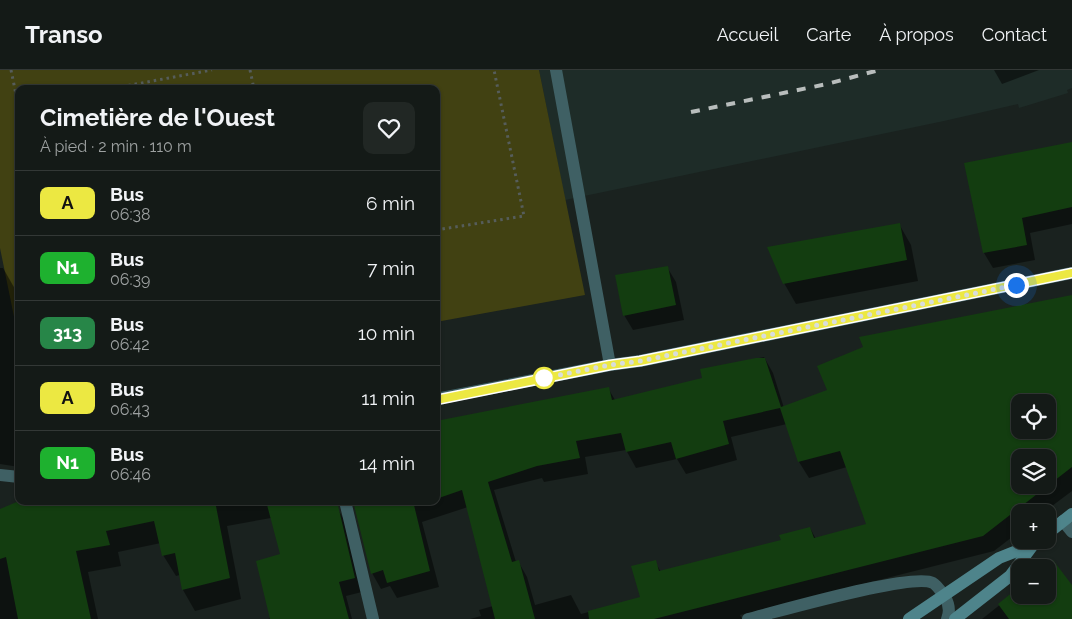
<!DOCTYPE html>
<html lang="fr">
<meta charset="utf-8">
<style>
body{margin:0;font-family:Raleway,sans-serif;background:#212724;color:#f1f3f6;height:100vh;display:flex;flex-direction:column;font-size:19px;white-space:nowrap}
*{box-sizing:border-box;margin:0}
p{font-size:16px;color:#9da1a1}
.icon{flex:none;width:28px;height:28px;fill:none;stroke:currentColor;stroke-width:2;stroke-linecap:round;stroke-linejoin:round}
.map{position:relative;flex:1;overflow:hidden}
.sheet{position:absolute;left:15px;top:15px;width:425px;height:420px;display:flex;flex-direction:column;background:#141a17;border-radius:10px;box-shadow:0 1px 4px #0004,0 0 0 1px #333836}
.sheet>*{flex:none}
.badge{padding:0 10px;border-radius:8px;font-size:18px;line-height:32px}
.fabs{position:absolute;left:1011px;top:324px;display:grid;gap:10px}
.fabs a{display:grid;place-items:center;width:45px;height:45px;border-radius:10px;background:#141a17;box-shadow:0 1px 4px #0004,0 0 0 1px #333836;font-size:25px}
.you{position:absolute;width:25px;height:25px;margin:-12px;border:4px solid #fff;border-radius:50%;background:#1a73e8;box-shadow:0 0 0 8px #1a73e833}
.map>.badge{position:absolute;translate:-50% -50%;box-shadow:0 0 0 2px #fff}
.round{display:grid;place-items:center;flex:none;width:52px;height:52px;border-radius:10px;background:#212724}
.headline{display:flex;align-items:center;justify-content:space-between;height:85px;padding:0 25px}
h1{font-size:24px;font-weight:700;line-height:38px}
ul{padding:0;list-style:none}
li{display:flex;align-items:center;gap:15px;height:65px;padding:0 25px;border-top:1px solid #333836}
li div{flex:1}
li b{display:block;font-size:19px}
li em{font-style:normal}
li .badge{min-width:55px;font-weight:700;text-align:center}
header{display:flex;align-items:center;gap:30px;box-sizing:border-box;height:70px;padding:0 25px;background:#141a17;border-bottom:1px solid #333836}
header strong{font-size:24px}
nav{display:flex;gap:28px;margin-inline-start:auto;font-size:18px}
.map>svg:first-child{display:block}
.built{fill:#1e2c28}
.green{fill:#414112}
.shadow{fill:#0007;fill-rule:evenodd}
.building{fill:#133d10;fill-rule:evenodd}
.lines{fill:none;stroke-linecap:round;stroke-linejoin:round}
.path{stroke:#565d5b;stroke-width:3;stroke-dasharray:2.5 4;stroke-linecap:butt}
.service{stroke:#3f6064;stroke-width:12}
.minor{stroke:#3f6064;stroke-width:12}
.tertiary{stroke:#3f6064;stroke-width:12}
.secondary{stroke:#4e848b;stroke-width:12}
.rail{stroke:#b8bdbc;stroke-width:4;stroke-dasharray:9 9;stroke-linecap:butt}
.line-casing{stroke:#fff;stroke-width:11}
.line{stroke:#ece842;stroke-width:8}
.walk{stroke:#d8dddc;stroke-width:5;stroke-dasharray:0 9}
.stop-dot{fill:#fff;stroke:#ece842;stroke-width:2.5}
</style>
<header>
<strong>Transo</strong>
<nav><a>Accueil</a><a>Carte</a><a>À propos</a><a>Contact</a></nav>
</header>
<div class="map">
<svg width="1072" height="549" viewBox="0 0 1072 549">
<rect width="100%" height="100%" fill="#1a221f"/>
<!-- built -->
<polygon class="built" points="539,0 1072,0 1072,18 1067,20 1068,23 1019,38 1018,34 944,51 565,130"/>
<!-- green -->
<polygon class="green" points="0,0 539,0 585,225 436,252 436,19 19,19 19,271 0,178"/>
<!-- shadow -->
<g class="shadow">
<polygon points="994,0 1039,0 1002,14"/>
<polygon points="1072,74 1072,154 1030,163 1035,190 993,198 984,183"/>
<polygon points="899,154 911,175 918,211 796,234 784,213"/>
<polygon points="667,197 676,212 684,250 633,260 624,245"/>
<polygon points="0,198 3,198 15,219 19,236 19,397 0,394"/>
<path d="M1072,226v195l-28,21h-24v19l-26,20 -254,64 2,4h-272l11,-3 -2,-6 14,-4 -25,-99 -46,15 17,65 -42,11 -7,-12 -9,3 -9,-16 -18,-72h82v-79l172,-34 7,12 89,-21 -3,-9 63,-13 9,16 11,35zM1020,332h28v28h-28zM787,354l12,38 10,16 38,-11 21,58 -52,14 -6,-11 -28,13 -121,31 -6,-10 -13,36 -61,16 -10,-19 -36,10 -8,-28 -9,-16 -2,1 -22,-72 48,-12 2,4 44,-8 -3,-17 41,-7 10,18 41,-9 9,15 51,-14 -6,-23zM1020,388h28v27h-28z"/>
<polygon points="23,431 317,431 337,438 345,451 362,522 346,526 352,549 268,549 271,548 282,485 271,448 227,456 241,529 195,541 183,520 180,505 176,506 163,485 161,473 118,482 121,496 88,502 98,549 0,549 0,440"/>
<polygon points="1053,492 1072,517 1072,549 982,549 1020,519 1020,525 1048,525 1048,498"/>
</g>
<!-- building -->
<g class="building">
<polygon points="1072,72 1072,137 1022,148 1027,175 983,183 964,93"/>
<polygon points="900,153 907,190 783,214 767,177"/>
<polygon points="668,196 676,235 623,246 615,205"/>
<path d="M1072,225v172l-89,69 -329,83h-65l-1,-8 52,-14 -9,-31 25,-6 3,11 122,-31 -2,-5 31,-8 4,11 52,-14 -26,-73 -42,11 -18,-54 -57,13 6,23 -53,15 -5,-17 -45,10 -5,-19 -45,8 4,17 -43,8 -49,16 24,80 7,-2 16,59h-40l-33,-129 -26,9v-78l173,-34 3,13 90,-22 -2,-9 56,-11h9l16,49 46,-17 -10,-24 46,-19 -4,-10zM1020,332h28v28h-28zM1020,388h28v27h-28z"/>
<polygon points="19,431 215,431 230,508 182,520 175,483 162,486 154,451 106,461 110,475 76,481 91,549 18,549 6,487 0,489 0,439"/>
<polygon points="266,431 337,431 355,508 339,512 349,549 270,549 256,491 280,484"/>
<polygon points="353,431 413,431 430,501 387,513 383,500 371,504"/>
<polygon points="1053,490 1072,515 1072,549 1009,549 998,534 1020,516 1020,525 1048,525 1048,498 1044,498"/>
</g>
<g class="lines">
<!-- path -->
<g class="path">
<polyline points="11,0 19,39"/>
<polyline points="250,0 254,19"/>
<polyline points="109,19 212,0"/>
<polyline points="436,160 524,146 494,0"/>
</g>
<!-- service -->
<polyline class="service" points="556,0 610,295"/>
<!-- minor -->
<g class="minor">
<polyline points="345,431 373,549"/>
<polyline points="1063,451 1072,462"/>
<path d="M748,549c29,-7 165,-47 185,-36 4,2 9,10 12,14 4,7 5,15 2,22"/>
</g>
<!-- tertiary -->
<g class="tertiary">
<polyline points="436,329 610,295 640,291 1072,203"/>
<polyline points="0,405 19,407"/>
</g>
<!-- secondary -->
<g class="secondary">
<polyline points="1048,463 1072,444"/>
<polyline points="909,549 999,488 1032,475"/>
<polyline points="955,549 1010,506 1033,475"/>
</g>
<!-- rail -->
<polyline class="rail" points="691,42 827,14 879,0"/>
</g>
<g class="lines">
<!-- line casing -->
<g class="line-casing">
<polyline id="line" points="436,330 610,295 640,291 1072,203"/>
</g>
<!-- line -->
<use href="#line" class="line"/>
<!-- walk -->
<polyline class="walk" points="544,308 539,309 610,295 640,291 1016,215"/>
</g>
<!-- markers -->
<circle class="stop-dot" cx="544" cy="308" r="10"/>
</svg>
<div class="fabs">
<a><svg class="icon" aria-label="locate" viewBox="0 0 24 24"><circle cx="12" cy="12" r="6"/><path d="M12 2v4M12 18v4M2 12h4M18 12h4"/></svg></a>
<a><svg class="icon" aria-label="layers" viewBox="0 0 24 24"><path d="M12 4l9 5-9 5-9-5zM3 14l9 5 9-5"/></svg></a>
<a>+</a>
<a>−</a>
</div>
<div class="you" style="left:1016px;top:215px"></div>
<section class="sheet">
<div class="headline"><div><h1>Cimetière de l'Ouest</h1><p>À pied · 2 min · 110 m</p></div><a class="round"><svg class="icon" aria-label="heart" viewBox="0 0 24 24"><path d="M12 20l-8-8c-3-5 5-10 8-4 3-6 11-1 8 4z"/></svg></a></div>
<ul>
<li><span class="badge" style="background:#ece842;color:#111">A</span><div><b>Bus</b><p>06:38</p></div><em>6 min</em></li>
<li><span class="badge" style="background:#1eb12f;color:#fff">N1</span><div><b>Bus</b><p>06:39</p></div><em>7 min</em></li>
<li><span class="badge" style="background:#278648;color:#fff">313</span><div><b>Bus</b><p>06:42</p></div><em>10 min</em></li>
<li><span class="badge" style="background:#ece842;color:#111">A</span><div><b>Bus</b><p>06:43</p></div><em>11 min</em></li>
<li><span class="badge" style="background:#1eb12f;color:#fff">N1</span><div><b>Bus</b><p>06:46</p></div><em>14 min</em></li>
</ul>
</section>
</div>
